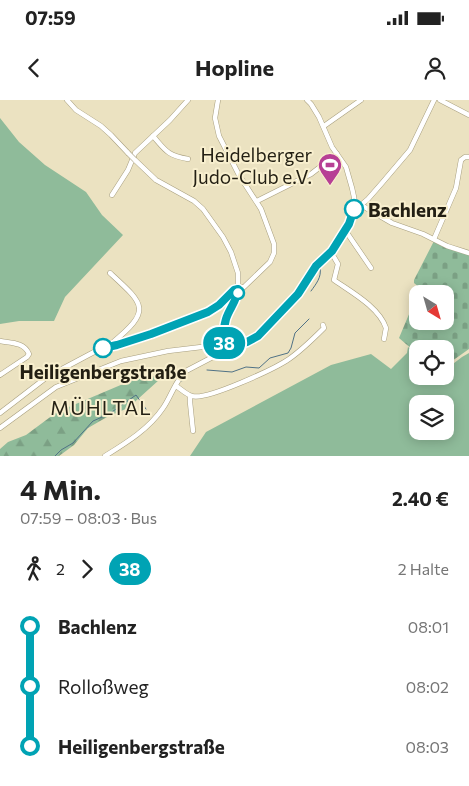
<!DOCTYPE html>
<html lang="de">
<meta charset="utf-8">
<style>
body{margin:0;font-family:Commissioner,sans-serif;background:#f6f6f6;color:#222;height:100vh;display:flex;flex-direction:column;font-size:19px;white-space:nowrap}
*{box-sizing:border-box;margin:0}
p{font-size:16px;color:#767676}
.icon{flex:none;width:28px;height:28px;fill:none;stroke:currentColor;stroke-width:2;stroke-linecap:round;stroke-linejoin:round}
.map{position:relative;height:356px;overflow:hidden}
.drawer{display:flex;flex-direction:column;background:#fff;flex:1}
.drawer>*{flex:none}
.badge{padding:0 10px;border-radius:16px;font-size:18px;line-height:32px}
.needle{width:32px;rotate:143deg}
.buttons{position:absolute;left:409px;top:185px;display:grid;gap:10px}
.buttons a{display:grid;place-items:center;width:45px;height:45px;border-radius:10px;background:#fff;box-shadow:0 2px 12px #0003;font-size:25px}
.map>.badge{position:absolute;translate:-50% -50%;box-shadow:0 0 0 2px #fff}
.legs{display:flex;align-items:center;gap:8px;height:55px;padding:0 20px;font-size:16px}
.legs p{margin-inline-start:auto}
.overview{display:flex;align-items:center;justify-content:space-between;height:85px;padding:0 20px}
h1{font-size:28px;font-weight:700;line-height:38px}
ul{padding:0 20px;list-style:none}
li{display:flex;align-items:center;gap:18px;height:60px;font-size:19px}
li i{display:grid;place-items:center;width:8px;height:100%;margin:0 6px;background:currentColor}
li i::after{content:'';width:12px;height:12px;margin:-6px;border:4px solid;border-radius:50%;background:#fff}
li p{margin-inline-start:auto}
li:first-child i{background:linear-gradient(#0000 50%,currentColor 0)}
li:last-child i{background:linear-gradient(currentColor 50%,#0000 0)}
.status{display:flex;justify-content:space-between;align-items:center;height:35px;padding:0 25px;background:#fff;direction:ltr}
.status svg{height:14px;fill:currentColor}
header{display:flex;justify-content:space-between;align-items:center;height:65px;padding:0 20px;background:#fff;font-size:22px;font-weight:700}
.map>svg:first-child{display:block}
.green{fill:#8fbb9a;fill-rule:evenodd}
.forest{fill:url(#forest-firs)}
.cemetery{fill:url(#cemetery-stones);fill-rule:evenodd}
.lines{fill:none;stroke-linecap:round;stroke-linejoin:round}
.stream{stroke:#507286;stroke-width:1}
.minor-casing{stroke:#a89f7f;stroke-width:5.5}
.minor{stroke:#fff;stroke-width:4.5}
.minor-bridge-casing{stroke:#a89f7f;stroke-width:5.5;stroke-linecap:butt}
.minor-bridge{stroke:#fff;stroke-width:4.5}
.line-1-casing{stroke:#fff;stroke-width:11}
.line-1{stroke:#00a3b4;stroke-width:8}
.stop-1-dot{fill:#fff;stroke:#00a3b4;stroke-width:2.5}
.labels{text-anchor:middle;dominant-baseline:central;stroke-width:4;stroke-linejoin:round;paint-order:stroke}
.poi-label{font-size:19px;fill:#231f13;stroke:#f8efce;text-anchor:end}
.stop-label{font-size:19px;font-weight:bold;fill:#231f13;stroke:#f8efce;text-anchor:start}
.neighbourhood-label{font-size:20px;letter-spacing:1px;fill:#231f13;stroke:#f8efce}
</style>
<div class="status"><b>07:59</b><svg viewBox="0 0 49 12"><path d="M0 12V9h3v3zM5 12V6h3v6zM10 12V3h3v9zM15 12V0h3v12zM26 1h20v11H26zM47 4h2v5h-2z"/></svg></div>
<header><svg class="icon" aria-label="back" viewBox="0 0 24 24"><path d="M15 5l-7 7 7 7"/></svg>Hopline<svg class="icon" aria-label="person" viewBox="0 0 24 24"><circle cx="12" cy="8" r="4"/><path d="M4 21q1-7 8-7t8 7"/></svg></header>
<div class="map">
<svg width="469" height="356" viewBox="0 0 469 356">
<defs>
<pattern id="forest-firs" width="22" height="20" patternUnits="userSpaceOnUse" patternTransform="scale(1.25)"><rect width="22" height="20" fill="#8fbb9a"/><path d="M5 1l3.5 6h-7zM16 11l3.5 6h-7z" fill="#7ba084"/></pattern>
<pattern id="cemetery-stones" width="16" height="16" patternUnits="userSpaceOnUse" patternTransform="scale(1.25)"><rect width="16" height="16" fill="#8fbb9a"/><path d="M2 7V4a2 2 0 0 1 4 0v3zM10 15v-3a2 2 0 0 1 4 0v3z" fill="#7ba084"/></pattern>
</defs>
<rect width="100%" height="100%" fill="#ebe2c1"/>
<!-- green -->
<g class="green">
<polygon points="0,18 19,42 45,65 86,92 102,115 123,135 65,197 54,221 19,221 0,224"/>
<path d="M408,247c12,8 9,17 10,29h27v-6l17,-13 7,-4v103h-279l16,-24 125,-67 40,-11 20,15 16,-16zM418,304h27v27h-27z"/>
</g>
<!-- forest -->
<polygon class="forest" points="149,273 159,280 128,308 107,317 88,328 74,345 59,356 0,356 0,349 8,342 26,335 57,312"/>
<!-- cemetery -->
<path class="cemetery" d="M434,141l35,14v94l-24,17v-17h-27l-1,8 -4,-7 -14,-12 21,-50 -6,-5v-3zM418,194h27v27h-27z"/>
<g class="lines">
<!-- stream -->
<g class="stream">
<path d="M311,191c5,-7 11,-14 9,-23"/>
<polyline points="207,270 232,272 246,267 259,268 270,258 288,253 291,248 295,233 309,219"/>
<polyline points="182,281 186,275"/>
<polyline points="55,356 61,350 73,343 93,321 109,314 136,295 146,309"/>
</g>
<!-- minor casing -->
<g class="minor-casing">
<g id="minor">
<polyline points="67,0 76,10 101,26 111,35 128,53"/>
<polyline points="440,0 469,15"/>
<polyline points="324,26 361,0"/>
<path d="M153,36c13,15 14,19 35,23"/>
<polyline points="135,60 156,80 194,101 203,109 223,137 231,152 238,173 238,193 226,220 223,236 224,249"/>
<polyline points="112,95 128,70 135,53 170,20 188,0"/>
<polyline points="257,101 311,74 337,54"/>
<polyline points="361,105 392,123 423,134 447,146 469,153"/>
<polyline points="355,106 361,105 368,99 382,83 410,50 434,0"/>
<polyline points="345,130 371,168"/>
<polyline points="434,139 456,88 461,60 465,57 469,57"/>
<path d="M331,152l7,12 -4,16c17,12 45,27 52,48l-2,11"/>
<path d="M110,173c35,32 42,37 2,70l-2,3"/>
<path d="M0,241c11,2 24,1 29,13l-2,3 -27,18"/>
<path d="M176,286c5,3 11,9 16,10 14,5 84,-28 97,-37 13,-9 24,-20 35,-31l-1,-3"/>
<polyline points="190,296 190,302 193,331"/>
<polyline points="0,313 47,277 94,252 151,234 212,210 222,202 233,190 244,187 270,162 274,153 274,144 261,109 239,75 219,36 215,18 218,0"/>
<polyline points="0,328 56,287 121,261 168,251 210,246 224,247"/>
<path d="M105,356c21,-13 44,-27 58,-48 8,-11 13,-29 23,-37l44,-23 22,-8 10,-7 40,-43 14,-24 16,-15 19,-32 4,-13 -1,-9 -2,-9 -6,-21 -14,-20 -13,-30 -8,-13 -4,-4"/>
</g>
</g>
<!-- minor -->
<use href="#minor" class="minor"/>
<!-- minor-bridge casing -->
<g class="minor-bridge-casing">
<polyline id="minor-bridge" points="128,53 135,60"/>
</g>
<!-- minor-bridge -->
<use href="#minor-bridge" class="minor-bridge"/>
</g>
<g class="lines">
<!-- line-1 casing -->
<g class="line-1-casing">
<path id="line-1" d="M103,248l14,-3 34,-11 57,-22 11,-7 15,-15 4,-1c0,10 -9,20 -12,30 -3,10 -3,21 -2,31l23,-8 11,-6 40,-42 18,-28 16,-15 17,-27 5,-15"/>
</g>
<!-- line-1 -->
<use href="#line-1" class="line-1"/>
</g>
<!-- icons -->
<defs>
<g id="stadium-pin" transform="scale(1.25)"><path d="M0 17L-7.5 6A9.5 9.5 0 1 1 7.5 6Z" fill="#b73f95" stroke="#f8efce"/><path d="M0-5a6.5 5 0 1 0 0 10a6.5 5 0 1 0 0-10ZM-3.5-1.8h7v3.6h-7Z" fill="#fff"/></g>
</defs>
<g fill-rule="evenodd">
<use href="#stadium-pin" x="330" y="65"/>
</g>
<!-- markers -->
<g class="stop-1-dot">
<circle cx="354" cy="109" r="9"/>
<circle cx="238" cy="193" r="6"/>
<circle cx="103" cy="248" r="9"/>
</g>
<g class="labels">
<!-- poi labels -->
<g class="poi-label">
<text x="312" y="54">Heidelberger<tspan x="312" dy="22">Judo-Club e.V.</tspan></text>
</g>
<!-- stop labels -->
<g class="stop-label">
<text x="368" y="109">Bachlenz</text>
<text x="103" y="271" text-anchor="middle">Heiligenbergstraße</text>
</g>
<!-- neighbourhood labels -->
<g class="neighbourhood-label">
<text x="101" y="307">MÜHLTAL</text>
</g>
</g>
</svg>
<div class="buttons">
<a><svg class="needle" viewBox="-14 -14 28 28"><path d="M0-13l5 13h-10z" fill="#e53935"/><path d="M0 13l5-13h-10z" fill="#767676"/></svg></a>
<a><svg class="icon" aria-label="locate" viewBox="0 0 24 24"><circle cx="12" cy="12" r="6"/><path d="M12 2v4M12 18v4M2 12h4M18 12h4"/></svg></a>
<a><svg class="icon" aria-label="layers" viewBox="0 0 24 24"><path d="M12 4l9 5-9 5-9-5zM3 14l9 5 9-5"/></svg></a>
</div>
<b class="badge" style="left:224px;top:243px;background:#00a3b4;color:#fff">38</b>
</div>
<section class="drawer">
<div class="overview"><div><h1>4 Min.</h1><p>07:59 – 08:03 · Bus</p></div><b>2.40 €</b></div>
<div class="legs"><svg class="icon" aria-label="walk" viewBox="0 0 24 24"><circle cx="13" cy="4" r="2"/><path d="M13 8l-2 6 4 7M11 14l-3 7M7 12l3-4h3l4 4"/></svg>2<svg class="icon" aria-label="forward" viewBox="0 0 24 24"><path d="M9 5l7 7-7 7"/></svg><b class="badge" style="background:#00a3b4;color:#fff">38</b><p>2 Halte</p></div>
<ul>
<li><i style="color:#00a3b4"></i><b>Bachlenz</b><p>08:01</p></li>
<li><i style="color:#00a3b4"></i><span>Rolloßweg</span><p>08:02</p></li>
<li><i style="color:#00a3b4"></i><b>Heiligenbergstraße</b><p>08:03</p></li>
</ul>
</section>
